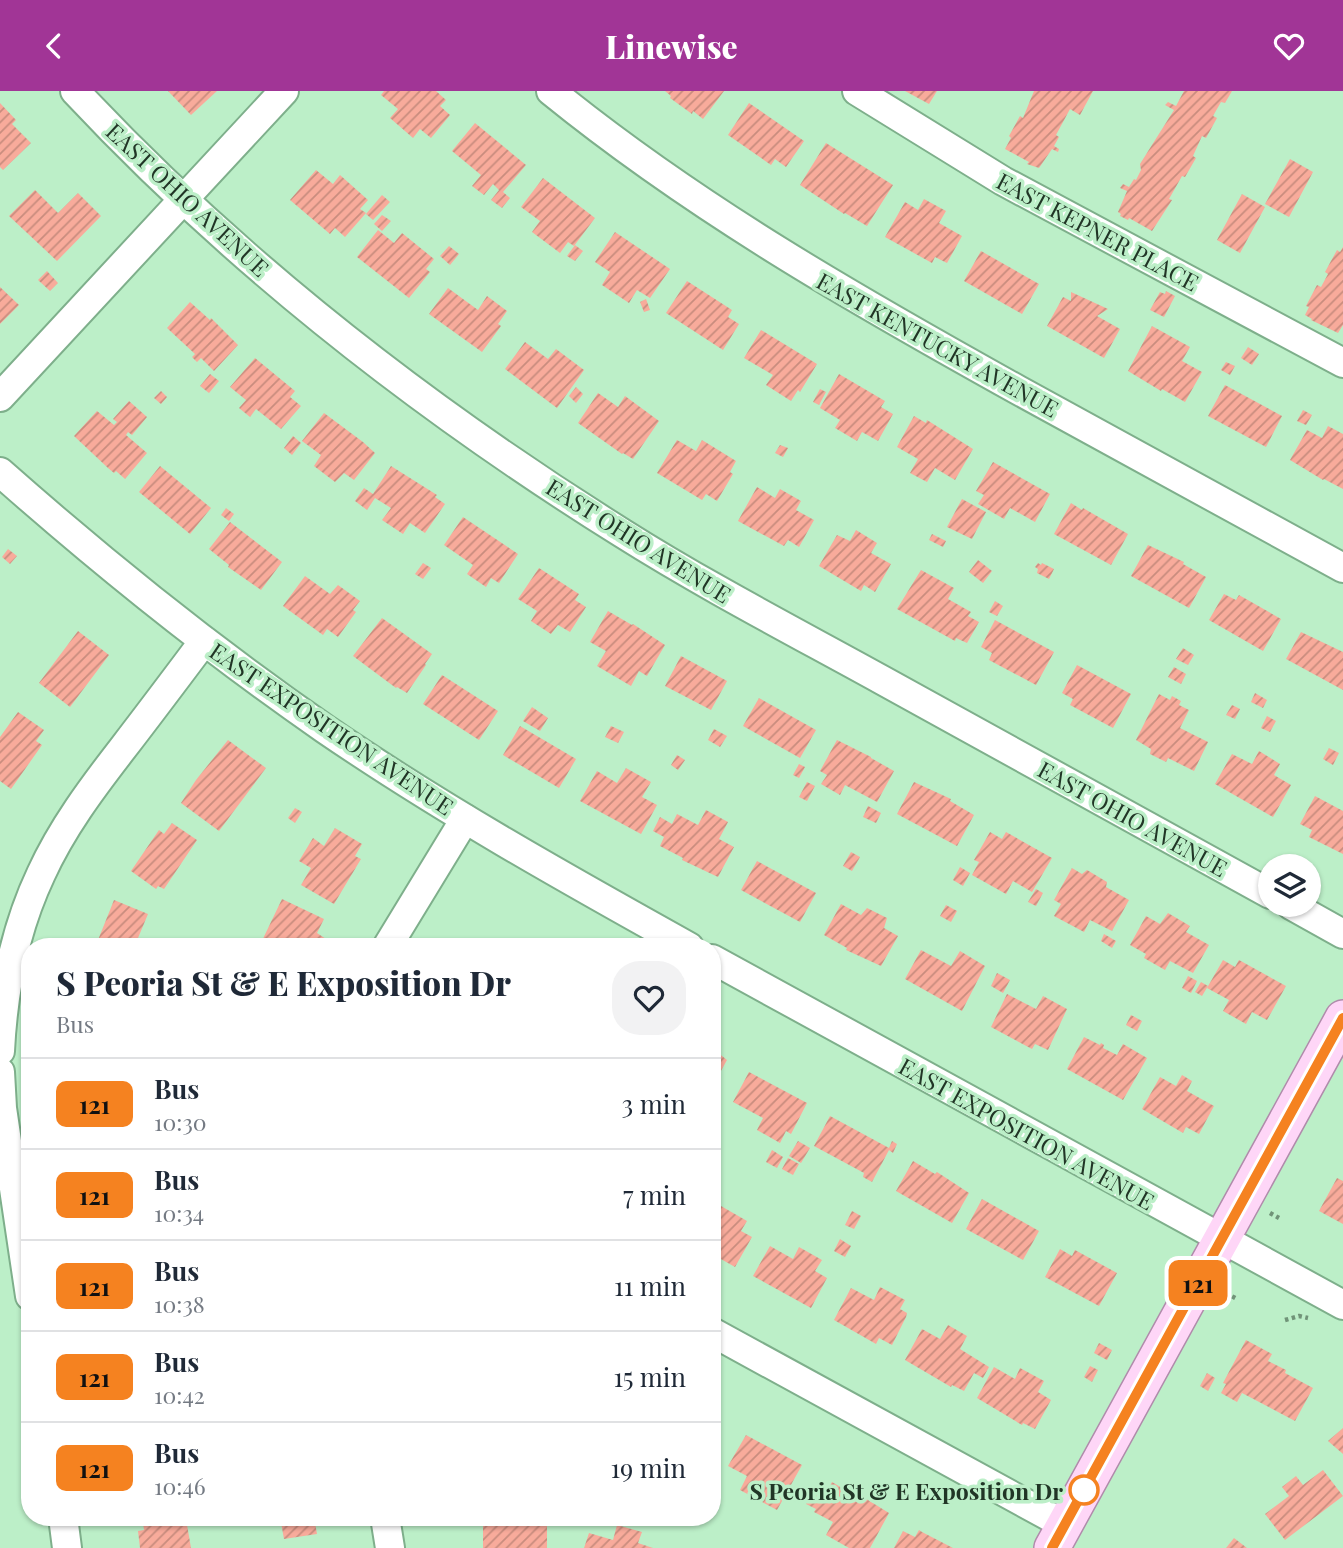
<!DOCTYPE html>
<style>
body{margin:0;font-family:"Playfair Display",serif;background:#f2f2f3;color:#1f2937;height:100vh;display:flex;flex-direction:column;font-size:26px;white-space:nowrap}
*{box-sizing:border-box;margin:0}
p{font-size:23px;color:#747a83}
.icon{flex:none;width:38px;height:38px;fill:none;stroke:currentColor;stroke-width:2;stroke-linecap:round;stroke-linejoin:round}
.map{position:relative;flex:1;overflow:hidden}
.side{position:absolute;left:21px;top:847px;width:700px;height:588px;display:flex;flex-direction:column;background:#fff;border-radius:28px;box-shadow:0 2px 5px #0004}
.side>*{flex:none}
.badge{padding:0 14px;border-radius:10px;font-size:24px;line-height:46px}
.fabs{position:absolute;left:1258px;top:763px;display:grid;gap:14px}
.fabs a{display:grid;place-items:center;width:63px;height:63px;border-radius:50%;background:#fff;box-shadow:0 2px 5px #0004;font-size:35px}
.map>.badge{position:absolute;translate:-50% -50%;box-shadow:0 0 0 4px #fff}
.round{display:grid;place-items:center;flex:none;width:74px;height:74px;border-radius:28px;background:#f2f2f3}
.summary{display:flex;align-items:center;justify-content:space-between;height:119px;padding:0 35px}
h1{font-size:33px;font-weight:800;line-height:52px}
ul{padding:0;list-style:none}
li{display:flex;align-items:center;gap:21px;height:91px;padding:0 35px;border-top:2px solid #e0e1e3}
li div{flex:1}
li b{display:block;font-size:26px}
li em{font-style:normal}
li .badge{min-width:77px;font-weight:700;text-align:center}
header{display:flex;justify-content:space-between;align-items:center;height:91px;padding:0 35px;background:#a13596;color:#fff;font-size:32px;font-weight:800}
.map>svg:first-child{display:block}
.building{fill:url(#building-hatch)}
.lines{fill:none;stroke-linecap:round;stroke-linejoin:round}
.minor-casing{stroke:#7eaf8b;stroke-width:32}
.major-casing{stroke:#b08bab;stroke-width:38}
.path{stroke:#709378;stroke-width:4.5;stroke-dasharray:3.5 3.5;stroke-linecap:butt}
.minor{stroke:#fff;stroke-width:28}
.major{stroke:#fed6f7;stroke-width:35}
.line-casing{stroke:#fff;stroke-width:16}
.line{stroke:#f58220;stroke-width:10}
.stop-dot{fill:#fff;stroke:#f58220;stroke-width:3.5}
.labels{text-anchor:middle;dominant-baseline:central;stroke-width:7;stroke-linejoin:round;paint-order:stroke}
.street-label{font-size:23px;fill:#213526;stroke:#bcefc8}
.stop-label{font-size:23px;font-weight:bold;fill:#213526;stroke:#bcefc8;text-anchor:end}
</style>
<header><svg class="icon" aria-label="back" viewBox="0 0 24 24"><path d="M15 5l-7 7 7 7"/></svg>Linewise<svg class="icon" aria-label="heart" viewBox="0 0 24 24"><path d="M12 20l-8-8c-3-5 5-10 8-4 3-6 11-1 8 4z"/></svg></header>
<div class="map">
<svg width="1343" height="1457" viewBox="0 0 1343 1457">
<defs>
<pattern id="building-hatch" width="6" height="6" patternUnits="userSpaceOnUse" patternTransform="scale(1.75)"><rect width="6" height="6" fill="#f8ab9b"/><path d="M-1 1l2-2M0 6l6-6M5 7l2-2" fill="none" stroke="#c88c7e"/></pattern>
</defs>
<rect width="100%" height="100%" fill="#bcefc8"/>
<!-- building -->
<g class="building">
<polygon points="168,0 217,0 191,24"/>
<polygon points="384,0 436,0 446,9 440,15 450,24 431,47 420,38 413,47 390,27 398,18 381,4"/>
<polygon points="665,0 724,0 703,28 693,20 692,23 670,7 671,5"/>
<polygon points="905,0 937,0 929,13"/>
<polygon points="1034,0 1093,0 1080,24 1070,18 1056,44 1059,46 1054,55 1059,58 1058,61 1052,58 1039,77 1027,73 1029,71 1005,58 1011,47 1009,45 1020,25 1023,27"/>
<polygon points="1184,0 1232,0 1225,12 1221,11 1213,25 1217,27 1206,47 1202,45 1193,65 1196,67 1185,86 1182,85 1169,108 1172,109 1152,140 1129,127 1128,129 1120,125 1121,123 1118,121 1127,100 1120,97 1123,93 1129,96 1134,88 1136,89 1141,79 1140,73 1174,19 1165,14 1168,11 1176,15"/>
<polygon points="0,12 16,29 12,33 31,52 3,79 0,76"/>
<polygon points="749,12 804,50 786,76 775,68 771,74 728,44"/>
<polygon points="475,32 526,74 503,101 510,107 502,117 491,109 499,99 493,93 484,104 472,95 481,84 452,60"/>
<polygon points="826,52 893,94 867,135 845,122 844,123 800,94"/>
<polygon points="1290,68 1313,81 1289,126 1265,113"/>
<polygon points="316,79 333,93 340,84 368,109 360,118 366,122 345,146 335,137 330,143 290,109"/>
<polygon points="543,87 595,127 574,155 568,151 560,162 532,141 540,130 521,116"/>
<polygon points="35,99 58,122 78,102 101,125 57,170 9,125"/>
<polygon points="1242,103 1265,116 1240,162 1217,149"/>
<polygon points="382,104 390,111 373,129 366,123"/>
<polygon points="924,108 946,120 939,132 962,145 947,172 935,166 932,172 885,146 905,111 918,119"/>
<polygon points="382,124 391,130 382,140 374,133"/>
<polygon points="378,139 394,152 402,142 434,168 426,178 430,181 409,207 357,166"/>
<polygon points="615,141 670,178 650,207 637,199 629,212 602,194 610,181 595,171"/>
<polygon points="575,154 583,160 575,170 567,165"/>
<polygon points="449,155 459,163 450,174 440,165"/>
<polygon points="1343,156 1343,234 1338,242 1311,229 1312,228 1305,224 1309,216 1306,215 1317,194 1321,196 1328,183 1325,181 1337,159 1340,161"/>
<polygon points="981,160 1039,193 1022,223 964,190"/>
<polygon points="47,180 58,192 50,200 38,189"/>
<polygon points="687,190 732,219 728,226 739,233 723,259 666,222"/>
<polygon points="0,196 19,214 0,233"/>
<polygon points="448,197 478,219 487,205 507,220 498,233 501,235 482,261 429,223"/>
<polygon points="1166,200 1175,205 1164,226 1150,219 1160,201 1165,203"/>
<polygon points="1071,201 1108,218 1097,225 1120,238 1104,267 1047,235 1063,206 1071,210"/>
<polygon points="646,208 650,219 644,221 640,211"/>
<polygon points="190,211 210,229 211,227 238,254 214,280 201,267 197,271 192,266 195,263 167,237"/>
<polygon points="1152,235 1190,256 1182,270 1202,281 1185,311 1162,298 1161,300 1128,280"/>
<polygon points="761,239 817,273 800,301 798,299 791,310 766,294 773,284 744,267"/>
<polygon points="525,251 548,268 556,258 584,279 557,317 505,278"/>
<polygon points="1248,256 1259,263 1252,274 1241,267"/>
<polygon points="255,267 295,300 290,306 301,315 281,338 256,318 250,326 239,317 246,309 230,296"/>
<polygon points="1226,271 1235,275 1230,284 1221,279"/>
<polygon points="210,283 219,290 209,302 200,295"/>
<polygon points="839,283 885,310 881,316 893,323 878,350 862,341 857,350 835,337 840,329 820,317"/>
<polygon points="1225,294 1282,325 1266,356 1208,325"/>
<polygon points="576,296 583,303 576,312 569,305"/>
<polygon points="820,298 826,301 819,314 813,311"/>
<polygon points="161,300 167,306 161,313 154,307"/>
<polygon points="598,302 618,316 625,305 659,330 633,368 623,362 622,363 578,332"/>
<polygon points="129,310 147,326 132,344 128,341 126,344 147,362 125,388 116,380 114,382 108,377 74,345 97,320 114,334 117,331 113,328"/>
<polygon points="1303,319 1312,324 1306,334 1297,330"/>
<polygon points="324,322 363,351 375,362 354,389 344,382 335,391 314,375 321,364 302,350"/>
<polygon points="914,325 926,332 927,329 973,358 955,389 935,377 927,391 910,382 918,368 897,356"/>
<polygon points="1328,335 1343,343 1343,398 1324,388 1323,389 1290,369 1307,339 1322,347"/>
<polygon points="293,345 301,352 292,364 284,357"/>
<polygon points="677,349 696,360 702,349 736,370 730,381 733,383 717,410 706,403 702,409 657,382"/>
<polygon points="780,354 788,357 783,366 775,362"/>
<polygon points="993,371 1050,403 1035,431 1010,417 1004,428 978,413 984,404 976,400"/>
<polygon points="160,375 211,417 190,443 139,401"/>
<polygon points="391,375 437,404 435,406 445,413 425,442 410,432 403,443 382,429 391,417 375,407 367,419 355,410 364,397 373,403"/>
<polygon points="757,396 775,407 780,398 801,410 796,419 814,429 799,456 788,449 784,455 738,430"/>
<polygon points="962,408 986,421 972,448 947,436"/>
<polygon points="1071,412 1082,419 1083,417 1128,443 1111,474 1054,443"/>
<polygon points="226,417 234,423 229,430 221,424"/>
<polygon points="463,426 518,463 499,492 491,487 486,496 467,483 473,474 444,454"/>
<polygon points="230,431 282,471 261,499 228,476 229,474 209,458"/>
<polygon points="856,439 877,452 871,462 891,473 875,501 864,494 861,500 819,475 837,444 850,450"/>
<polygon points="932,443 946,450 943,456 929,449"/>
<polygon points="1148,454 1184,471 1183,473 1206,486 1189,517 1131,485"/>
<polygon points="8,458 17,465 10,473 2,466"/>
<polygon points="978,469 992,480 983,492 969,481"/>
<polygon points="423,472 431,477 423,488 415,483"/>
<polygon points="1038,472 1041,474 1042,472 1054,478 1049,488 1037,482 1038,478 1035,476"/>
<polygon points="539,477 579,503 575,509 586,516 570,541 558,534 551,543 531,530 537,520 518,508"/>
<polygon points="921,479 954,497 948,508 971,521 968,525 979,531 967,552 956,547 955,550 897,518"/>
<polygon points="305,485 330,503 338,494 360,510 353,519 356,521 338,546 327,538 323,544 283,515"/>
<polygon points="1224,503 1236,509 1239,504 1281,528 1263,560 1209,529"/>
<polygon points="995,510 1003,515 997,525 989,521"/>
<polygon points="608,520 632,534 633,533 665,554 647,585 639,580 631,595 597,575 606,560 590,551"/>
<polygon points="382,527 432,563 425,573 426,574 407,602 397,596 396,597 353,565"/>
<polygon points="995,529 1054,561 1036,594 989,569 992,562 981,556"/>
<polygon points="78,540 109,564 70,616 39,592"/>
<polygon points="1301,541 1343,561 1343,599 1286,568"/>
<polygon points="1183,557 1194,564 1188,574 1176,568"/>
<polygon points="681,565 727,590 711,619 665,595"/>
<polygon points="1077,574 1131,603 1113,637 1070,614 1073,608 1062,602"/>
<polygon points="1174,576 1186,583 1181,593 1168,586"/>
<polygon points="442,584 498,620 479,649 423,613"/>
<polygon points="1255,602 1267,609 1263,617 1251,611"/>
<polygon points="1159,603 1170,609 1172,605 1181,610 1179,614 1189,619 1180,637 1208,651 1194,680 1168,667 1166,671 1150,663 1151,658 1136,649"/>
<polygon points="759,607 816,639 800,667 743,635"/>
<polygon points="1232,614 1240,618 1235,628 1226,624"/>
<polygon points="532,616 548,627 540,640 523,630"/>
<polygon points="18,621 44,639 36,650 42,654 11,698 0,690 0,646"/>
<polygon points="1267,625 1276,630 1270,641 1261,637"/>
<polygon points="520,635 576,668 559,697 503,664"/>
<polygon points="611,635 624,641 618,652 605,646"/>
<polygon points="714,638 727,645 720,656 708,649"/>
<polygon points="228,649 266,677 219,740 181,712 196,689"/>
<polygon points="837,649 871,666 871,667 894,680 877,711 845,694 840,704 821,693 827,684 820,680"/>
<polygon points="1329,657 1339,662 1333,674 1323,668"/>
<polygon points="1259,660 1280,673 1274,684 1291,694 1273,726 1215,693 1232,663 1252,673"/>
<polygon points="677,664 685,669 678,679 671,674"/>
<polygon points="799,673 805,676 799,687 793,684"/>
<polygon points="626,677 651,691 642,706 657,714 641,743 580,710 597,680 617,692"/>
<polygon points="807,691 815,695 807,710 799,706"/>
<polygon points="914,691 951,708 950,710 974,724 957,755 897,723"/>
<polygon points="1315,705 1343,720 1343,763 1309,746 1312,739 1300,733"/>
<polygon points="868,715 881,722 876,732 863,726"/>
<polygon points="295,717 302,721 295,732 288,727"/>
<polygon points="706,719 728,731 719,748 734,756 718,786 682,769 683,767 660,755 664,746 653,740 660,726 672,733 677,723 698,734"/>
<polygon points="172,732 197,749 164,798 158,795 156,798 131,780 159,739 164,743"/>
<polygon points="335,737 362,753 355,765 361,768 334,813 301,794 311,777 299,770 313,747 324,755"/>
<polygon points="990,741 1002,748 1006,741 1052,767 1032,801 1013,790 1006,803 972,784 979,771 974,769"/>
<polygon points="851,761 860,766 852,780 843,775"/>
<polygon points="757,770 816,802 800,831 741,799"/>
<polygon points="960,776 970,782 963,795 953,789"/>
<polygon points="1072,777 1082,783 1087,779 1107,791 1106,796 1129,809 1112,840 1090,829 1084,841 1054,825 1061,813 1054,809"/>
<polygon points="1036,798 1043,802 1036,815 1028,811"/>
<polygon points="282,808 324,828 317,842 326,848 323,856 259,856"/>
<polygon points="114,809 148,823 138,847 153,853 151,856 96,854"/>
<polygon points="841,813 861,824 867,817 887,827 884,837 898,845 881,875 846,859 847,857 824,844"/>
<polygon points="946,814 957,820 951,831 940,825"/>
<polygon points="1168,822 1190,835 1186,841 1209,854 1193,882 1170,870 1165,879 1144,867 1146,863 1130,854 1146,825 1160,833"/>
<polygon points="1104,843 1116,850 1112,857 1101,850"/>
<polygon points="921,859 951,875 960,860 985,875 962,920 905,888"/>
<polygon points="1223,869 1235,876 1239,869 1286,895 1267,929 1252,921 1246,933 1223,920 1229,909 1207,897"/>
<polygon points="997,882 1010,889 1003,902 991,895"/>
<polygon points="1188,885 1197,890 1191,902 1182,897"/>
<polygon points="1201,891 1208,895 1202,905 1195,901"/>
<polygon points="1007,903 1036,918 1043,905 1067,918 1048,959 1035,953 1032,958 991,936"/>
<polygon points="1131,924 1142,930 1137,940 1126,934"/>
<polygon points="1084,946 1100,954 1101,952 1104,954 1103,957 1117,964 1123,953 1147,967 1123,1009 1067,978"/>
<polygon points="712,957 727,969 712,996"/>
<polygon points="749,981 807,1012 791,1043 786,1040 780,1052 757,1039 763,1027 733,1011"/>
<polygon points="1182,984 1192,990 1187,1000 1214,1015 1199,1043 1186,1036 1183,1042 1142,1018 1160,986 1176,995"/>
<polygon points="830,1025 889,1057 892,1050 897,1053 893,1062 889,1059 872,1091 863,1086 864,1082 814,1055"/>
<polygon points="798,1050 810,1057 801,1072 789,1065"/>
<polygon points="772,1059 783,1066 777,1077 766,1071"/>
<polygon points="788,1067 799,1073 793,1084 782,1078"/>
<polygon points="913,1070 935,1083 937,1081 969,1102 952,1132 896,1100"/>
<polygon points="1337,1087 1343,1090 1343,1133 1319,1120"/>
<polygon points="982,1108 1039,1140 1023,1169 966,1138"/>
<polygon points="721,1115 747,1130 741,1140 752,1146 735,1176 712,1163 712,1125 715,1126"/>
<polygon points="852,1120 861,1125 854,1138 845,1134"/>
<polygon points="840,1148 851,1155 845,1166 834,1160"/>
<polygon points="770,1155 793,1168 799,1156 822,1169 815,1180 827,1187 811,1217 753,1185"/>
<polygon points="1060,1158 1072,1165 1075,1159 1117,1182 1099,1215 1045,1186"/>
<polygon points="880,1196 905,1209 900,1218 907,1222 906,1226 892,1254 879,1247 876,1253 834,1229 851,1197 874,1209"/>
<polygon points="948,1234 967,1245 960,1258 989,1276 983,1287 974,1282 964,1300 952,1294 951,1296 905,1269 922,1238 940,1248"/>
<polygon points="1246,1249 1272,1263 1268,1270 1286,1279 1285,1282 1313,1297 1295,1330 1242,1302 1237,1311 1221,1302 1226,1293 1223,1292"/>
<polygon points="1099,1252 1112,1259 1107,1269 1094,1262"/>
<polygon points="1090,1275 1098,1279 1092,1291 1084,1286"/>
<polygon points="994,1276 1015,1288 1020,1277 1044,1290 1038,1301 1051,1309 1035,1338 1023,1332 1022,1334 977,1307"/>
<polygon points="1207,1282 1215,1287 1208,1300 1200,1295"/>
<polygon points="1343,1337 1343,1363 1328,1350"/>
<polygon points="746,1344 802,1374 777,1419 740,1399 747,1385 728,1375"/>
<polygon points="1323,1379 1343,1405 1285,1449 1265,1423 1289,1405 1282,1396 1296,1385 1303,1394"/>
<polygon points="832,1391 854,1404 855,1401 889,1422 870,1457 849,1457 826,1444 833,1431 814,1421 816,1418 806,1413 814,1400 824,1406"/>
<polygon points="142,1426 174,1426 175,1430 186,1428 191,1457 140,1457 138,1440 144,1439"/>
<polygon points="280,1426 314,1426 317,1443 284,1448"/>
<polygon points="518,1426 543,1426 543,1433 547,1432 547,1457 483,1457 483,1433 518,1433"/>
<polygon points="617,1434 642,1441 638,1452 653,1457 584,1457 589,1442 613,1449"/>
<polygon points="919,1439 922,1441 953,1457 894,1457 903,1440 915,1446"/>
<polygon points="1234,1447 1247,1457 1226,1457"/>
</g>
<g class="lines">
<!-- minor casing -->
<g class="minor-casing">
<g id="minor">
<path d="M75,0c160,171 349,318 547,442 84,53 173,99 260,147 129,71 259,143 388,214"/>
<path d="M551,0c144,117 305,209 467,299 109,59 217,119 325,178"/>
<polyline points="857,0 1003,90 1343,272"/>
<polyline points="0,306 284,0"/>
<path d="M0,381c104,92 211,178 325,257 117,80 240,149 364,218"/>
<polyline points="1291,814 1343,843"/>
<polyline points="387,856 465,728"/>
<polyline points="712,868 1343,1214"/>
<path d="M0,960c3,-61 15,-122 41,-177 21,-46 51,-86 82,-126 27,-35 54,-71 81,-107"/>
<polyline points="0,981 2,1017 30,1205"/>
<polyline points="712,1241 1065,1434"/>
<polyline points="63,1426 67,1457"/>
<polyline points="385,1426 390,1457"/>
</g>
</g>
<!-- major casing -->
<g class="major-casing">
<polyline id="major" points="1052,1457 1343,927"/>
</g>
<!-- path -->
<g class="path">
<polyline points="1270,1122 1279,1127"/>
<polyline points="1226,1202 1237,1208"/>
<polyline points="1285,1229 1299,1225 1308,1227"/>
</g>
<!-- minor -->
<use href="#minor" class="minor"/>
<!-- major -->
<use href="#major" class="major"/>
</g>
<g class="lines">
<!-- line casing -->
<g class="line-casing">
<polyline id="line" points="1052,1457 1343,927"/>
</g>
<!-- line -->
<use href="#line" class="line"/>
</g>
<!-- markers -->
<circle class="stop-dot" cx="1084" cy="1399" r="14"/>
<g class="labels">
<!-- street labels -->
<g class="street-label">
<text transform="translate(188 108) rotate(43)">EAST OHIO AVENUE</text>
<text transform="translate(1098 140) rotate(28)">EAST KEPNER PLACE</text>
<text transform="translate(938 253) rotate(29)">EAST KENTUCKY AVENUE</text>
<text transform="translate(639 449) rotate(32)">EAST OHIO AVENUE</text>
<text transform="translate(332 637) rotate(34)">EAST EXPOSITION AVENUE</text>
<text transform="translate(1133 727) rotate(29)">EAST OHIO AVENUE</text>
<text transform="translate(1027 1042) rotate(29)">EAST EXPOSITION AVENUE</text>
</g>
<!-- stop labels -->
<g class="stop-label">
<text x="1063" y="1399">S Peoria St &amp; E Exposition Dr</text>
</g>
</g>
</svg>
<div class="fabs">
<a><svg class="icon" aria-label="layers" viewBox="0 0 24 24"><path d="M12 4l9 5-9 5-9-5zM3 14l9 5 9-5"/></svg></a>
</div>
<b class="badge" style="left:1198px;top:1192px;background:#f58220;color:#111">121</b>
<section class="side">
<div class="summary"><div><h1>S Peoria St &amp; E Exposition Dr</h1><p>Bus</p></div><a class="round"><svg class="icon" aria-label="heart" viewBox="0 0 24 24"><path d="M12 20l-8-8c-3-5 5-10 8-4 3-6 11-1 8 4z"/></svg></a></div>
<ul>
<li><span class="badge" style="background:#f58220;color:#111">121</span><div><b>Bus</b><p>10:30</p></div><em>3 min</em></li>
<li><span class="badge" style="background:#f58220;color:#111">121</span><div><b>Bus</b><p>10:34</p></div><em>7 min</em></li>
<li><span class="badge" style="background:#f58220;color:#111">121</span><div><b>Bus</b><p>10:38</p></div><em>11 min</em></li>
<li><span class="badge" style="background:#f58220;color:#111">121</span><div><b>Bus</b><p>10:42</p></div><em>15 min</em></li>
<li><span class="badge" style="background:#f58220;color:#111">121</span><div><b>Bus</b><p>10:46</p></div><em>19 min</em></li>
</ul>
</section>
</div>
